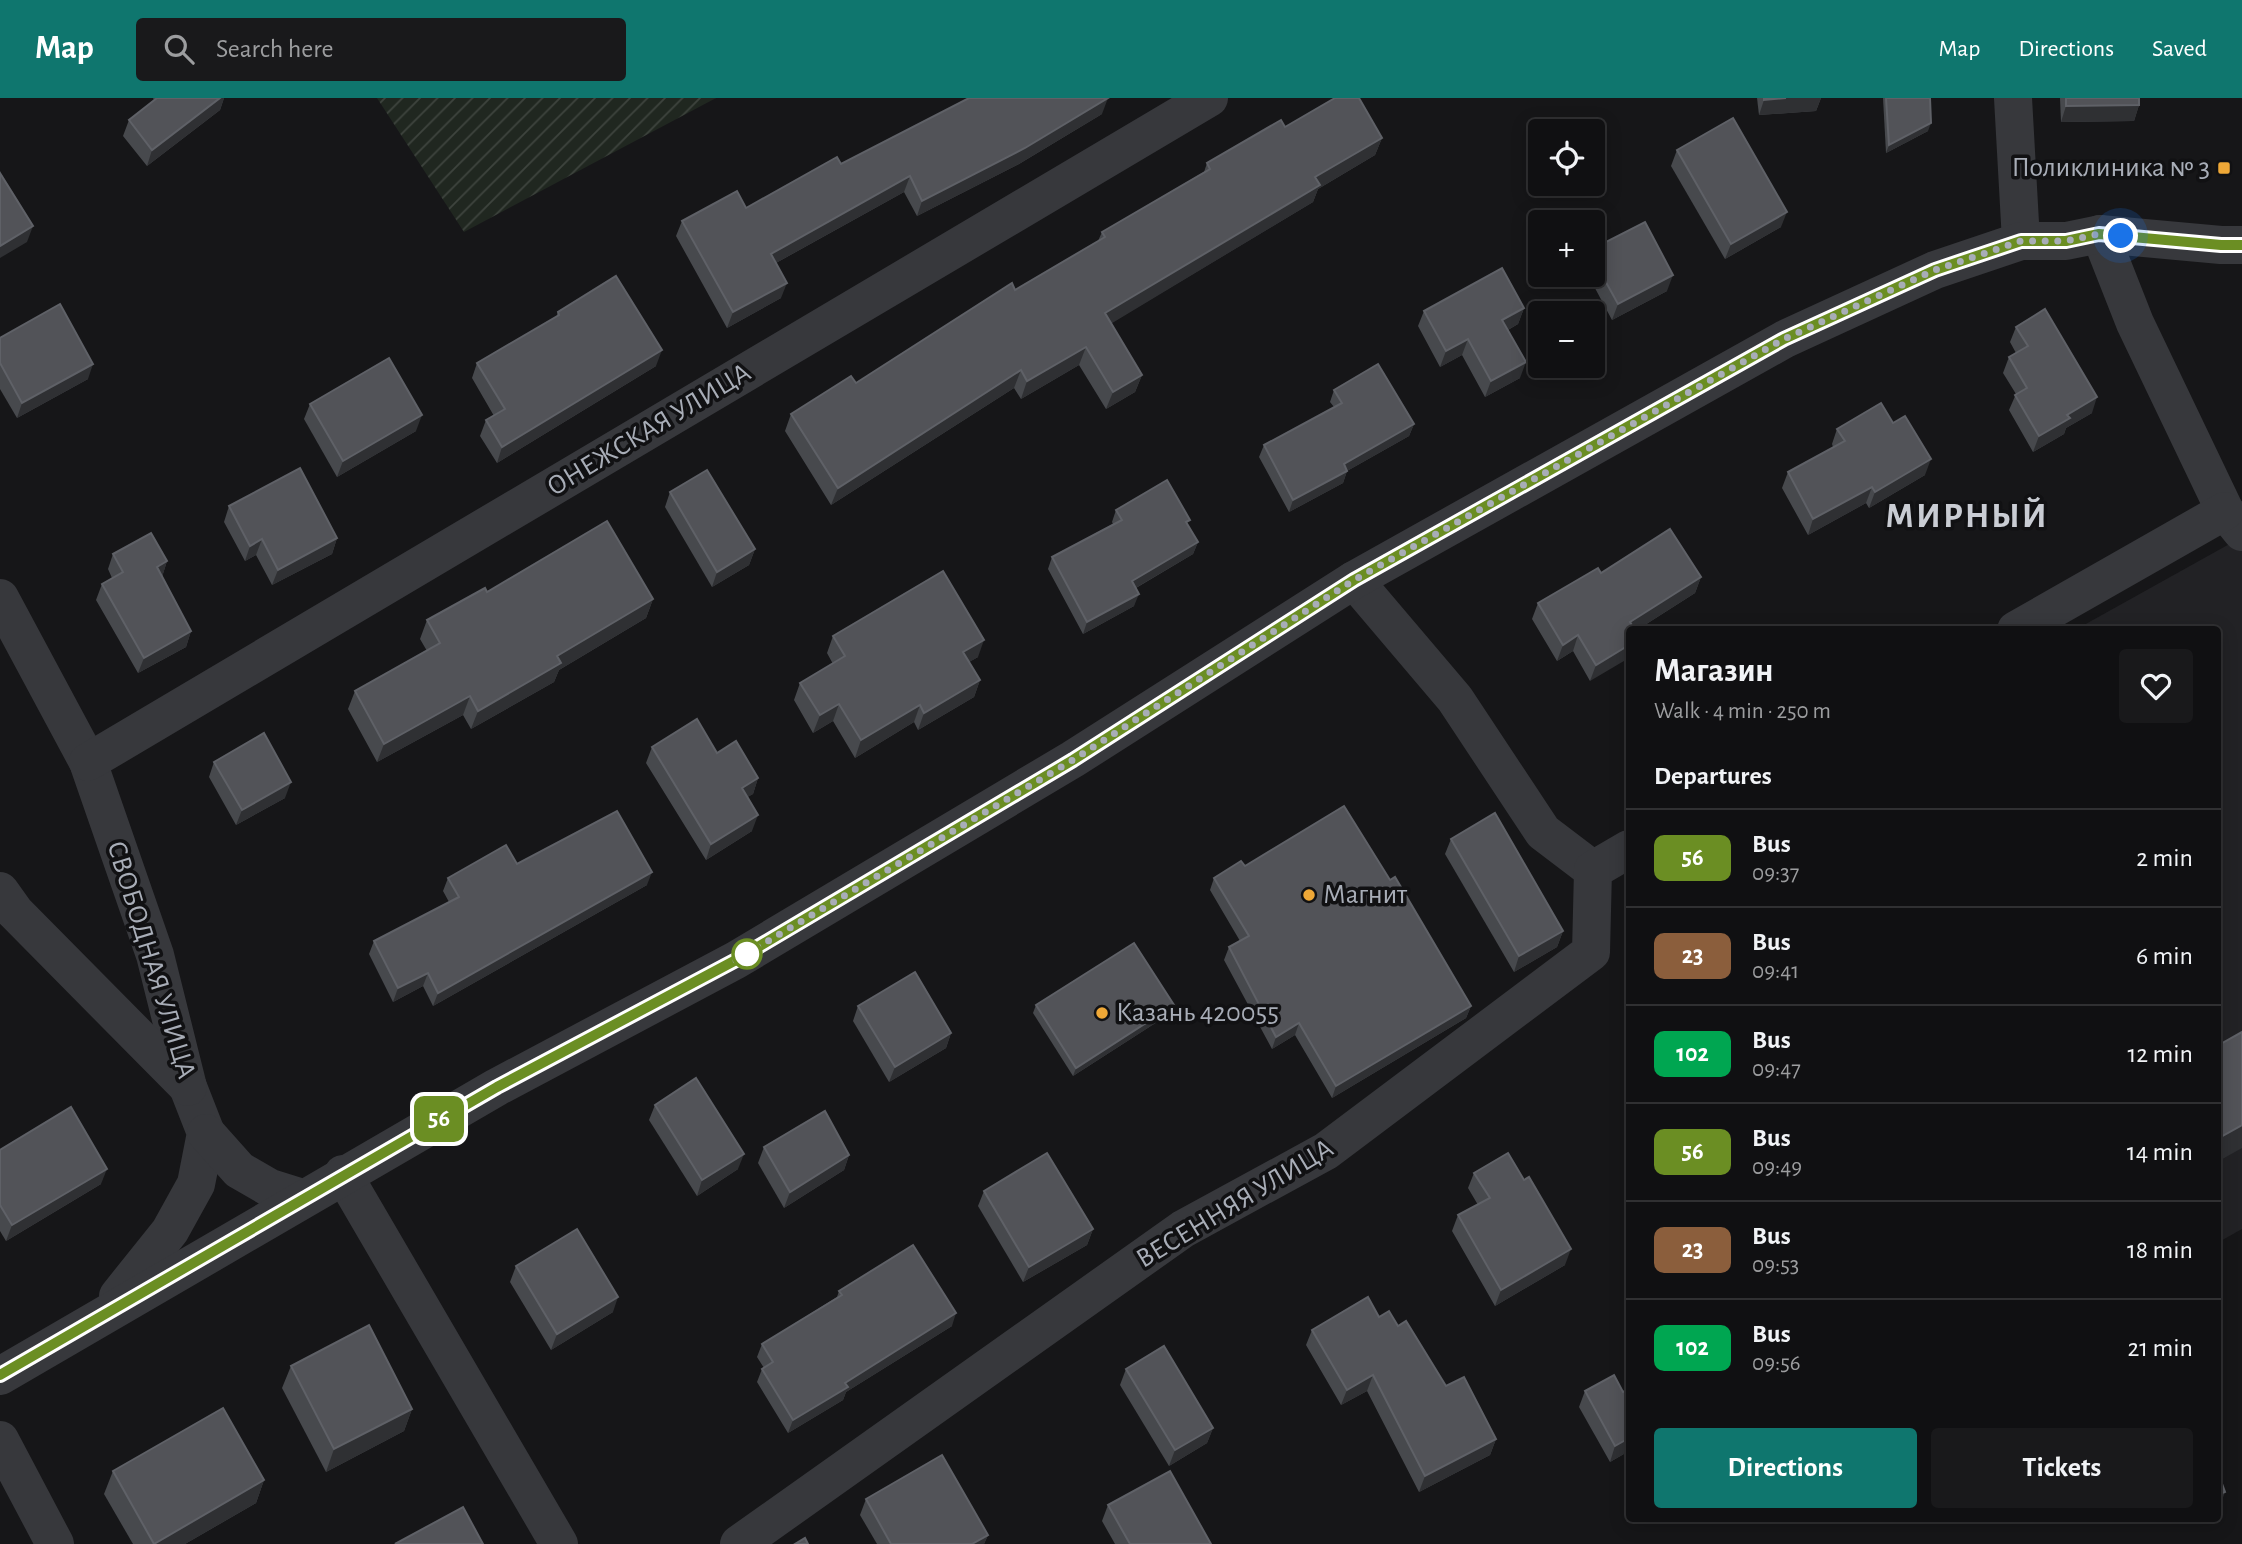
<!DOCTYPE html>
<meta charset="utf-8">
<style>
body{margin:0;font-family:"Alegreya Sans",sans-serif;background:#19191b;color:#f1f3f6;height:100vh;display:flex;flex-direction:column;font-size:26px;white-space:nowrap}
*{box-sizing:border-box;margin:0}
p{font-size:23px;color:#9c9d9f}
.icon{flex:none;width:38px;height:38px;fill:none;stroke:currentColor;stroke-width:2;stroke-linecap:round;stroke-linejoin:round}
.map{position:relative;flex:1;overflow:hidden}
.side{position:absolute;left:1626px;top:528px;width:595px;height:896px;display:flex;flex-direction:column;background:#101012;border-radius:7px;box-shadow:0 4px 18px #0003,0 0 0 2px #303032}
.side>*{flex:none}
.badge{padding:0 14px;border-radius:10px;font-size:24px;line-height:46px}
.buttons{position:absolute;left:1528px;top:21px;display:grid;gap:14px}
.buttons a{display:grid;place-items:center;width:77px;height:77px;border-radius:7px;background:#101012;box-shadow:0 4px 18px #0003,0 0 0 2px #303032;font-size:35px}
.you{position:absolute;width:35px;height:35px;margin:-18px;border:5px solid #fff;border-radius:50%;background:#1a73e8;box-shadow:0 0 0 10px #1a73e833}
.map>.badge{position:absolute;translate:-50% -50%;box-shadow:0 0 0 4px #fff}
h2{padding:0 28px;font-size:26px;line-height:63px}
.round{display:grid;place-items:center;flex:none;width:74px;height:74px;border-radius:7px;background:#19191b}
.overview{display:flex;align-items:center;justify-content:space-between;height:119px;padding:0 28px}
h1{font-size:33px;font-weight:600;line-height:52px}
.action{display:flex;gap:14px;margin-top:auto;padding:14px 28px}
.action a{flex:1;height:80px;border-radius:7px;background:#0f766e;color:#fff;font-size:28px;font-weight:600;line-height:80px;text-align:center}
.action a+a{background:#19191b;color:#f1f3f6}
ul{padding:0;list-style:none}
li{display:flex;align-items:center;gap:21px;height:98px;padding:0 28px;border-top:2px solid #303032}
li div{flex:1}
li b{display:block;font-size:26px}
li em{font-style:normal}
li .badge{min-width:77px;font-weight:700;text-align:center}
header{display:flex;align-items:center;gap:42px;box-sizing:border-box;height:98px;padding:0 35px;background:#0f766e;color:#fff}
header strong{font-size:33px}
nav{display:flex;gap:38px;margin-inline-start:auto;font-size:24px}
.search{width:490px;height:63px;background:#19191b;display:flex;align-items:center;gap:18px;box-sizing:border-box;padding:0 24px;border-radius:7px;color:#9c9d9f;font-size:26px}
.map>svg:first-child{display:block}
.built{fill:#222225}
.garden{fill:url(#garden-furrows)}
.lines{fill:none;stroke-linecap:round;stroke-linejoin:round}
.minor{stroke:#37383c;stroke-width:38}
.wall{fill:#47494d}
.shaded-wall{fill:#2f3033}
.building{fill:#525358;stroke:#5f6167;stroke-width:2}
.line-casing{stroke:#fff;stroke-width:16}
.line{stroke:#6b8e23;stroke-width:10}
.walk{stroke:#a8adb7;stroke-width:7;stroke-dasharray:0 12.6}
.poi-dot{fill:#efa837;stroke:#111113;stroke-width:2.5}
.stop-dot{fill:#fff;stroke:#6b8e23;stroke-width:3.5}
.labels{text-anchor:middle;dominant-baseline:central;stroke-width:7;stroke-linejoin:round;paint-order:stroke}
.poi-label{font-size:28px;fill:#a8adb7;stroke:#111113;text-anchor:start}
.street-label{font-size:28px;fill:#a8adb7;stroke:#111113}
.district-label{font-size:35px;font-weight:bold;letter-spacing:2px;fill:#c9ccd3;stroke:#111113}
</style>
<header>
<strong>Map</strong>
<div class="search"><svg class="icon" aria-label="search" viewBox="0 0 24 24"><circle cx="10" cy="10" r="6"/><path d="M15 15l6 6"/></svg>Search here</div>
<nav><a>Map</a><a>Directions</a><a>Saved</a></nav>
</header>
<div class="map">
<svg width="2242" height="1446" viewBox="0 0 2242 1446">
<defs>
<pattern id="garden-furrows" width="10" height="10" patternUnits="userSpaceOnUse" patternTransform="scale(1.75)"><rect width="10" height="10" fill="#202720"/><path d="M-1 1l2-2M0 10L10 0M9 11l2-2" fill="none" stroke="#3e443e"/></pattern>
</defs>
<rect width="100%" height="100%" fill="#161618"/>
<!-- built -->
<polygon class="built" points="2242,439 2242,1131 2217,1145 2217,532 2075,532"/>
<!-- garden -->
<polygon class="garden" points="377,0 716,0 464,134"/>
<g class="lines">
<!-- minor -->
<g class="minor">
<polyline points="2013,0 2021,143"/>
<polyline points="2100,136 2135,225 2225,413 2242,434"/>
<polyline points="1354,482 1455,601 1543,734 1593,772"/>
<polyline points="0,500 88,664 155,857 188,989 206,1035 196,1086 170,1133 118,1198"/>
<polyline points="2016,532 2225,413"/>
<polyline points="88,664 1209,0"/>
<polyline points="0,793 15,814 188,989"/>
<polyline points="206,1035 239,1072 270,1090 302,1100"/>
<polyline points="343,1076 559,1446"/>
<polyline points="0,1278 497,989 736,862 1073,661 1354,482 1785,241 1935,172 2021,143 2066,143 2100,136 2221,147 2242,147"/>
<polyline points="0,1342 55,1446"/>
<polyline points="739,1446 1183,1131 1326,1053 1591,854 1593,772 1629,751"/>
</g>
</g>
<!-- wall -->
<g class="wall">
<polygon points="153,0 224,0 220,12 147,68 123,38 129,22 154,2"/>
<polygon points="1757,0 1821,0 1816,13 1759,17"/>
<polygon points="1883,0 1930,0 1928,33 1886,55"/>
<polygon points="2060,0 2139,0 2139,7 2134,23 2061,24"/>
<polygon points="1102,16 1019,66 917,118 904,94 776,165 781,200 727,230 676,138 682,123 746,110 841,66"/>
<polygon points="1285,29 1382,40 1375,57 1318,91 1313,104 1111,225 1142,277 1135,294 1106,311 1079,267 1021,301 1014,290 831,407 785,333 791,316 856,285 1098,143 1102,134 1204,74 1207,65"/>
<polygon points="1677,52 1781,129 1725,161 1671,68"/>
<polygon points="1592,151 1667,193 1612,222 1588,177 1592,177"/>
<polygon points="1524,210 1518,226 1508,232 1520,280 1485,299 1462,257 1440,269 1418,228 1424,213"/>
<polygon points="558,214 656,268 497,365 480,338 486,322 494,318 472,280 477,265 556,220"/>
<polygon points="2016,229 2092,315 2066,330 2064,336 2033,354 2009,312 2016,296 2003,275 2009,259 2016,255 2010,244"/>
<polygon points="0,240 88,281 17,320 0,291"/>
<polygon points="1334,292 1414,326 1409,338 1347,373 1343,385 1289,414 1259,359 1264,347 1334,309 1330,304"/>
<polygon points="310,306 416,333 337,379 304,321"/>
<polygon points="1837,331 1925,377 1869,410 1866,405 1808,437 1782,390 1788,374 1833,349 1832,346"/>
<polygon points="670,394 755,451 749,467 712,489 665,409"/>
<polygon points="229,408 337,440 332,456 272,487 256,457 245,463 224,424"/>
<polygon points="1116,412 1188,428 1198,444 1193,456 1136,490 1134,508 1083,536 1048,471 1052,459 1113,426 1112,424"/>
<polygon points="113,456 167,463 162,479 191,533 186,549 138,575 96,502 102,486 112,480 108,471"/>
<polygon points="1601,475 1701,479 1695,495 1637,532 1629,532 1590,583 1573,553 1557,563 1532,521 1538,505"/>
<polygon points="487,494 653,501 646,520 559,572 554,584 471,631 463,617 377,664 348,611 355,593 427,553 420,541 427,522"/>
<polygon points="833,538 978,559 969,564 980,582 974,599 918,632 914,624 855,660 833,623 813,635 794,602 800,585 833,566 827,555"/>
<polygon points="652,649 717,655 758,680 753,696 747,699 752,733 706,762 646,665"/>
<polygon points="214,664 285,700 236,727 209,679"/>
<polygon points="1451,741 1563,833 1557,849 1514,874 1445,756"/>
<polygon points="517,766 647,787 433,908 423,888 393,904 369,856 374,843 449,804 443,793 448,780"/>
<polygon points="1245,768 1471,908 1466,920 1332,1000 1295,937 1272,951 1224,862 1229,849 1240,843 1210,792 1214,780"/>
<polygon points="1036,907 1171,915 1073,978 1033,915"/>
<polygon points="858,908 951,935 946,950 889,984 853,923"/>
<polygon points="1629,987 1629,1000 1627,994"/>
<polygon points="655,1007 738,1071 697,1098 649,1022"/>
<polygon points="1629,1011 1629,1034 1625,1024"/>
<polygon points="764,1049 849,1057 844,1072 784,1110 758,1065"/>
<polygon points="0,1052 101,1086 6,1143 0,1133"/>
<polygon points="1474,1075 1565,1167 1495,1208 1452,1133 1458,1117 1478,1107 1468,1090"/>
<polygon points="984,1093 1093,1131 1087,1147 1023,1184 978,1108"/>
<polygon points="516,1168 613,1214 551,1252 510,1184"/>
<polygon points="839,1193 952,1228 846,1294 843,1302 788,1335 757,1284 762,1271 764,1270 757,1259 762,1246 837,1199"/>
<polygon points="1379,1219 1398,1228 1446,1288 1496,1341 1490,1357 1419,1394 1367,1293 1341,1307 1306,1247 1312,1232"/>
<polygon points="291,1268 412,1311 404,1333 326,1374 282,1290"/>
<polygon points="1126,1271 1213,1330 1207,1345 1169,1368 1120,1287"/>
<polygon points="1585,1293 1629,1353 1610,1364 1579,1309"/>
<polygon points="113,1373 264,1382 256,1405 185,1446 133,1446 104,1396"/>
<polygon points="866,1401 988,1437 984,1446 877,1446 860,1417"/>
<polygon points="1108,1407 1211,1446 1115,1446 1102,1423"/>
</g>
<!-- shaded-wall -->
<g class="shaded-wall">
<polygon points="220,0 224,0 220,12 147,68 152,52"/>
<polygon points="1108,0 1102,16 1019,66 917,118 922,103"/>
<polygon points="1786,0 1821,0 1816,13 1759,17 1764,2"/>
<polygon points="2139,7 2134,23 2061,24 2066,8"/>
<polygon points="1931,25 1928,33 1886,55 1889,47"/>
<polygon points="1382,40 1375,57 1318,91 1313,104 1099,233 1105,215 1315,79"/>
<polygon points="910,78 904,94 765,171 771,156"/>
<polygon points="1787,114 1781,129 1725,161 1731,146"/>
<polygon points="33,128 27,144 0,160 0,148"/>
<polygon points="1673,177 1667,193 1612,222 1618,206"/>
<polygon points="787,185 781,200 727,230 733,214"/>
<polygon points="1524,210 1518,226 1497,238 1502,222"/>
<polygon points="1468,241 1462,257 1440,269 1446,253"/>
<polygon points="1086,249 1079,267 1021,301 1027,283"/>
<polygon points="662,252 656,268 497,365 502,349"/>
<polygon points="1526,264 1520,280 1485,299 1491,283"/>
<polygon points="93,266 88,281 17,320 22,305"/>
<polygon points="1021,272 1014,290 831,407 838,390"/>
<polygon points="1142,277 1135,294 1106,311 1113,294"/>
<polygon points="2097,299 2092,315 2066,330 2064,336 2033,354 2039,338 2067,317"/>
<polygon points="422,317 416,333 337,379 343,363"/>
<polygon points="1414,326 1409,338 1347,373 1343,385 1289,414 1293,402 1344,366"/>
<polygon points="1931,361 1925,377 1869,410 1875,394"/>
<polygon points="1872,389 1866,405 1808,437 1813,421"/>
<polygon points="337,440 332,456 272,487 278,472"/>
<polygon points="262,441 256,457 245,463 250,448"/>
<polygon points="1198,444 1193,456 1127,495 1132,483"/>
<polygon points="755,451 749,467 712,489 717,474"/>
<polygon points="167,463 162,479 157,469"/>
<polygon points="1701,479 1695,495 1637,532 1629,532 1630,524"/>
<polygon points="1139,496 1134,508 1083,536 1087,524"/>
<polygon points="653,501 646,520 559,572 554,584 471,631 478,613 557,558"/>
<polygon points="191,533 186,549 138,575 144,560"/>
<polygon points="1578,537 1573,553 1557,563 1563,547"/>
<polygon points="984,542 978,559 957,571 963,554"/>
<polygon points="1629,547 1629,560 1590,583 1596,567"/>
<polygon points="980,582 974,599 918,632 924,615"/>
<polygon points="470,598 463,617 377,664 384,646"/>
<polygon points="839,606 833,623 813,635 820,617"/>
<polygon points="920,607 914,624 855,660 861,642"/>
<polygon points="758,680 753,696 736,706 742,690"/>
<polygon points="291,684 285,700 236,727 242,712"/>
<polygon points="758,717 752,733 706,762 711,746"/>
<polygon points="652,774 647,787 433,908 438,895"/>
<polygon points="1563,833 1557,849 1514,874 1519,858"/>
<polygon points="428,875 423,888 393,904 398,890"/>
<polygon points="1174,907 1171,915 1073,978 1076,970"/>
<polygon points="1471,908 1466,920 1332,1000 1336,988"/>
<polygon points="1299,925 1295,937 1272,951 1276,939"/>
<polygon points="951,935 946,950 889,984 895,969"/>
<polygon points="2242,1027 2242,1050 2217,1064 2217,1041"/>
<polygon points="744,1056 738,1071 697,1098 702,1082"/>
<polygon points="849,1057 844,1072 784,1110 790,1094"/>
<polygon points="107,1071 101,1086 6,1143 12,1127"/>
<polygon points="1093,1131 1087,1147 1023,1184 1029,1169"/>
<polygon points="1571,1151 1565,1167 1495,1208 1501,1192"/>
<polygon points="618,1199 613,1214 551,1252 557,1236"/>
<polygon points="956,1215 952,1228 846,1294 843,1302 788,1335 793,1322 845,1285"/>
<polygon points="1373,1277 1367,1293 1341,1307 1347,1292"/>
<polygon points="412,1311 404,1333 326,1374 334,1351"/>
<polygon points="1213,1330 1207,1345 1169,1368 1175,1352"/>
<polygon points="1629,1340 1629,1353 1610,1364 1615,1348"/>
<polygon points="1496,1341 1490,1357 1419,1394 1425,1378"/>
<polygon points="264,1382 256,1405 185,1446 154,1446"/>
<polygon points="2225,1394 2222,1402 2217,1404 2217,1397"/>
<polygon points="988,1437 984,1446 972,1446"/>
</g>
<!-- building -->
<g class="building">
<polygon points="157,0 220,0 152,52 129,22"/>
<polygon points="969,0 1108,0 1025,50 922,103 910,78 771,156 787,185 733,214 682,123 737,93 746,110 837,59 841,66"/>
<polygon points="1335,0 1359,0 1382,40 1315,79 1320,87 1105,215 1142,277 1113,294 1086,249 1027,283 1021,272 838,390 791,316 851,278 856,285 1012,185 1015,192 1105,139 1102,134 1210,71 1207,65 1281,22 1285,29"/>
<polygon points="1764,0 1786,0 1764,2"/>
<polygon points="1886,0 1930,0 1931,25 1889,47"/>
<polygon points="2066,0 2139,0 2139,7 2066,8"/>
<polygon points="1733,20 1787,114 1731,146 1677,52"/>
<polygon points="0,75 33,128 0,148"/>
<polygon points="1645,124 1673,177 1618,206 1592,159 1592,151"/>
<polygon points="1502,170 1524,210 1502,222 1526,264 1491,283 1468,241 1446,253 1424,213"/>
<polygon points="616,178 662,252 502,349 486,322 505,311 477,265 559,217 558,214"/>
<polygon points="60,206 93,266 22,305 0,265 0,240"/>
<polygon points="2045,211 2097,299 2067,317 2070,320 2039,338 2015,297 2027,290 2009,259 2028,248 2016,229"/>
<polygon points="389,260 422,317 343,363 310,306"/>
<polygon points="1378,266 1414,326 1344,366 1347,373 1293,402 1264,347 1342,305 1334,292"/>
<polygon points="1881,305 1893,325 1905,318 1931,361 1875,394 1872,389 1813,421 1788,374 1845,343 1837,331"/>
<polygon points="300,370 337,440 278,472 262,441 250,448 229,408"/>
<polygon points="707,372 755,451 717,474 670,394"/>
<polygon points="1167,382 1190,422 1186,424 1198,444 1132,483 1139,496 1087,524 1052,459 1122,422 1116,412"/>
<polygon points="607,423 653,501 557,558 561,565 478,613 470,598 384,646 355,593 440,545 427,522 485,490 487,494"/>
<polygon points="1670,431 1701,479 1630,524 1635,532 1629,532 1629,547 1596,567 1578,537 1563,547 1538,505 1598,470 1601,475"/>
<polygon points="151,435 167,463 157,469 191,533 144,560 102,486 123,474 113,456"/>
<polygon points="943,473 984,542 963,554 980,582 924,615 920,607 861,642 839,606 820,617 800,585 845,558 833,538"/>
<polygon points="697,621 717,655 736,643 758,680 742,690 758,717 711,746 652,649"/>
<polygon points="264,635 291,684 242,712 214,664"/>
<polygon points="1344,708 1390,782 1395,779 1471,908 1336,988 1299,925 1276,939 1229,849 1249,838 1214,780 1241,763 1245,768"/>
<polygon points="617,713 652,774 438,895 428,875 398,890 374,843 459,799 448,780 506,747 517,766"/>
<polygon points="1495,715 1563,833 1519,858 1451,741"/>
<polygon points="1134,845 1174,907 1076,970 1036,907"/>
<polygon points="915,874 951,935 895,969 858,908"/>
<polygon points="2242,934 2242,1027 2217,1041 2217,948"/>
<polygon points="696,980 744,1056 702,1082 655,1007"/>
<polygon points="71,1009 107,1071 12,1127 0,1107 0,1052"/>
<polygon points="825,1013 849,1057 790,1094 764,1049"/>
<polygon points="1047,1055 1093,1131 1029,1169 984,1093"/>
<polygon points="1508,1055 1524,1082 1529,1079 1571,1151 1501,1192 1458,1117 1490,1100 1474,1075"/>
<polygon points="577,1131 618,1199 557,1236 516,1168"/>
<polygon points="913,1147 956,1215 845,1285 848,1289 793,1322 762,1271 773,1264 762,1246 842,1197 839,1193"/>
<polygon points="1368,1199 1379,1219 1389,1213 1398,1228 1406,1223 1446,1288 1464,1279 1496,1341 1425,1378 1373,1277 1347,1292 1312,1232"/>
<polygon points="369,1227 412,1311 334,1351 291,1268"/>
<polygon points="1164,1248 1213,1330 1175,1352 1126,1271"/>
<polygon points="1614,1277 1623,1294 1629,1291 1629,1340 1615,1348 1585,1293"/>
<polygon points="223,1310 264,1382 154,1446 113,1373"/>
<polygon points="942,1357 988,1437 972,1446 891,1446 866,1401"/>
<polygon points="2217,1372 2225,1394 2217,1397"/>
<polygon points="1170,1373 1211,1446 1130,1446 1108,1407"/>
<polygon points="463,1409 483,1446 395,1446"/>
<polygon points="805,1440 808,1446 795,1446"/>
</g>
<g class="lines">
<!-- line casing -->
<g class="line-casing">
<polyline id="line" points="0,1277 497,989 736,862 1073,662 1354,482 1784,241 1935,172 2021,143 2066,143 2099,136 2221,147 2242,147"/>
</g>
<!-- line -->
<use href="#line" class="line"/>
<!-- walk -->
<polyline class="walk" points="747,856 736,862 1073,662 1354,482 1784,241 1935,172 2021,143 2066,143 2099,136 2121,138"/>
</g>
<!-- markers -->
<g class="poi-dot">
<rect x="2217" y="63" width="14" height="14" rx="3.5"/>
<circle cx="1309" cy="797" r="7"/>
<circle cx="1102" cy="915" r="7"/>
</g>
<circle class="stop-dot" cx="747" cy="856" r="14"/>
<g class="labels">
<!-- poi labels -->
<g class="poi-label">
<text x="2210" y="70" text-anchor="end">Поликлиника № 3</text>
<text x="1323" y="797">Магнит</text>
<text x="1116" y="915">Казань 420055</text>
</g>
<!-- street labels -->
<g class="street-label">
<text transform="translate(649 332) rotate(-31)">ОНЕЖСКАЯ УЛИЦА</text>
<text transform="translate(151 862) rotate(73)">СВОБОДНАЯ УЛИЦА</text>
<text transform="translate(1235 1106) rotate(-31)">ВЕСЕННЯЯ УЛИЦА</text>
</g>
<!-- district labels -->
<g class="district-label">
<text x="1967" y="418">МИРНЫЙ</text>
</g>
</g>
</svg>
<div class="buttons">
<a><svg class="icon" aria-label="locate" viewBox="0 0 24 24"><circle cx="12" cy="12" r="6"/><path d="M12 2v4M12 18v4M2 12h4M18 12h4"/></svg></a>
<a>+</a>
<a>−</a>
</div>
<div class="you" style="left:2121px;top:138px"></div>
<b class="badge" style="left:439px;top:1021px;background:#6b8e23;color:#fff">56</b>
<section class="side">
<div class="overview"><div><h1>Магазин</h1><p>Walk · 4 min · 250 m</p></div><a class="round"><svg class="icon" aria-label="heart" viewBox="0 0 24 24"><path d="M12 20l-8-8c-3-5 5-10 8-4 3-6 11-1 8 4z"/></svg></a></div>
<h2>Departures</h2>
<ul>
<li><span class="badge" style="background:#6b8e23;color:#fff">56</span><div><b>Bus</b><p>09:37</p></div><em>2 min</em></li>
<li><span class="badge" style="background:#8b5e3c;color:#fff">23</span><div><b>Bus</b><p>09:41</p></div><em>6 min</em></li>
<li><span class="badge" style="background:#00a651;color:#fff">102</span><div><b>Bus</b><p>09:47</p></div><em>12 min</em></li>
<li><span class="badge" style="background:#6b8e23;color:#fff">56</span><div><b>Bus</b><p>09:49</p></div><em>14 min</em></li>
<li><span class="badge" style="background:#8b5e3c;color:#fff">23</span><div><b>Bus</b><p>09:53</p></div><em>18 min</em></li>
<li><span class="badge" style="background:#00a651;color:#fff">102</span><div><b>Bus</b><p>09:56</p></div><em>21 min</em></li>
</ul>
<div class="action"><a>Directions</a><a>Tickets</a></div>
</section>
</div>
